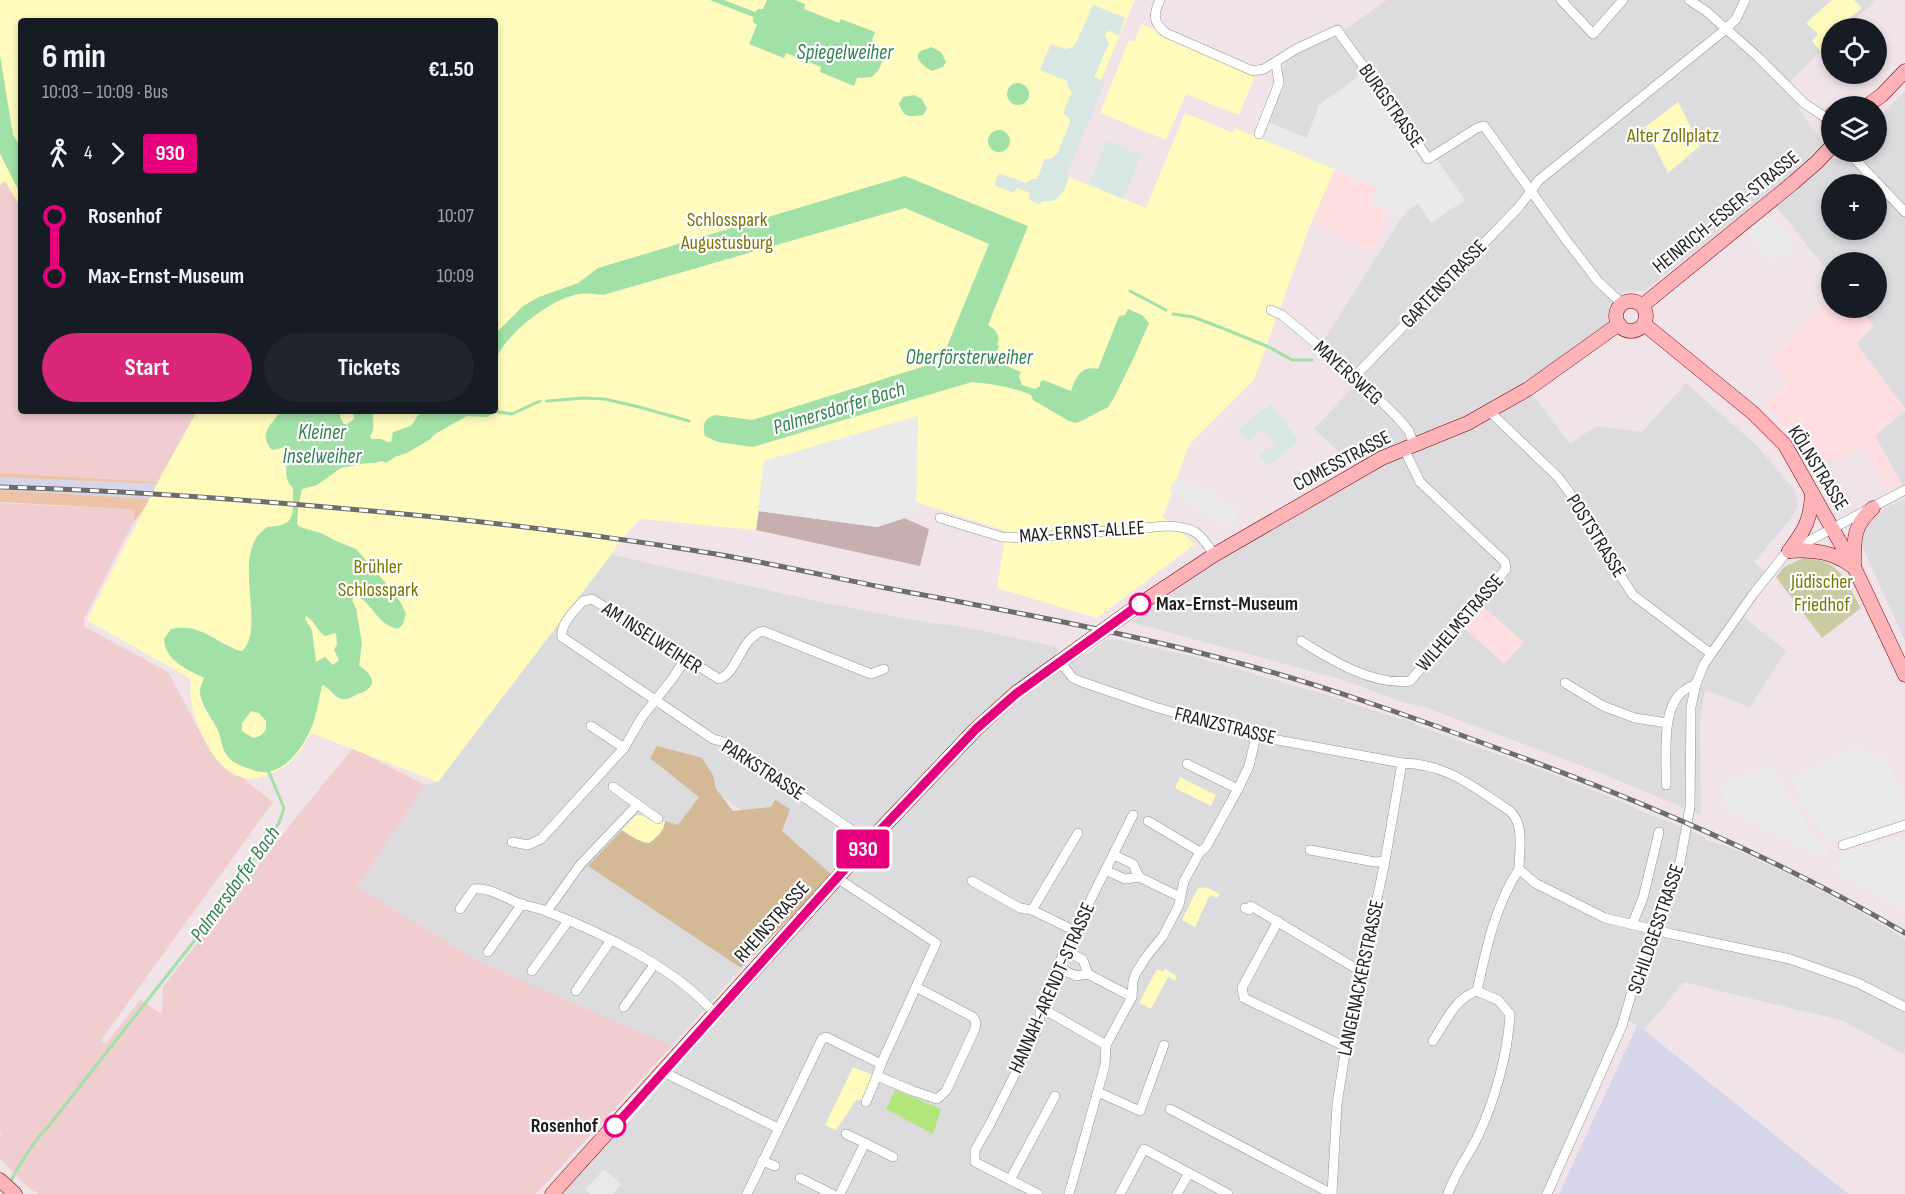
<!DOCTYPE html>
<meta charset="utf-8">
<style>
body{margin:0;font-family:"Sofia Sans Condensed",sans-serif;background:#20242c;color:#f1f3f6;height:100vh;display:flex;flex-direction:column;font-size:22px;white-space:nowrap}
*{box-sizing:border-box;margin:0}
p{font-size:20px;color:#9ea1a6}
.icon{flex:none;width:33px;height:33px;fill:none;stroke:currentColor;stroke-width:2;stroke-linecap:round;stroke-linejoin:round}
.map{position:relative;flex:1;overflow:hidden}
.details{position:absolute;left:18px;top:18px;width:480px;height:396px;display:flex;flex-direction:column;background:#171b24;border-radius:6px;box-shadow:0 3px 9px #0003}
.details>*{flex:none}
.badge{padding:0 12px;border-radius:4px;font-size:21px;line-height:39px}
.controls{position:absolute;left:1821px;top:18px;display:grid;gap:12px}
.controls a{display:grid;place-items:center;width:66px;height:66px;border-radius:50%;background:#171b24;box-shadow:0 3px 9px #0003;font-size:30px}
.map>.badge{position:absolute;translate:-50% -50%;box-shadow:0 0 0 3px #fff}
.legs{display:flex;align-items:center;gap:9px;height:66px;padding:0 24px;font-size:20px}
.legs p{margin-inline-start:auto}
.headline{display:flex;align-items:center;justify-content:space-between;height:102px;padding:0 24px}
h1{font-size:33px;font-weight:700;line-height:45px}
.action{display:flex;gap:12px;margin-top:auto;padding:12px 24px}
.action a{flex:1;height:69px;border-radius:36px;background:#db2777;color:#fff;font-size:24px;font-weight:700;line-height:69px;text-align:center}
.action a+a{background:#20242c;color:#f1f3f6}
ul{padding:0 24px;list-style:none}
li{display:flex;align-items:center;gap:21px;height:60px;font-size:22px}
li i{display:grid;place-items:center;width:9px;height:100%;margin:0 8px;background:currentColor}
li i::after{content:'';width:15px;height:15px;margin:-8px;border:4px solid;border-radius:50%;background:#171b24}
li p{margin-inline-start:auto}
li:first-child i{background:linear-gradient(#0000 50%,currentColor 0)}
li:last-child i{background:linear-gradient(currentColor 50%,#0000 0)}
.map>svg:first-child{display:block}
.residential{fill:#dcdbdd;fill-rule:evenodd}
.industrial{fill:#d6d5ea}
.education{fill:#ffdee2}
.construction{fill:#c6aeb1}
.farmland{fill:#f0cdcf}
.grass{fill:#eec2a6}
.forest{fill:#d3b995}
.cemetery{fill:#cacba3}
.park{fill:#fefbbd}
.pitch{fill:#b2e67b}
.parking{fill:#eaeaea}
.plaza{fill:#d8e6e4}
.water{fill:#a1e1a7;fill-rule:evenodd}
.lines{fill:none;stroke-linecap:round;stroke-linejoin:round}
.stream{stroke:#a1e1a7;stroke-width:3}
.street-casing{stroke:#959595;stroke-width:10}
.secondary-casing{stroke:#7b0002;stroke-width:15}
.street{stroke:#fff;stroke-width:9}
.secondary{stroke:#feb3b9;stroke-width:14}
.rail-casing{stroke:#6c6c6c;stroke-width:5}
.rail{stroke:#fff;stroke-width:3;stroke-dasharray:9;stroke-linecap:butt}
.line-1-casing{stroke:#fff;stroke-width:14}
.line-1{stroke:#e6007e;stroke-width:9}
.stop-1-dot{fill:#fff;stroke:#e6007e;stroke-width:3}
.labels{text-anchor:middle;dominant-baseline:central;stroke-width:4.5;stroke-linejoin:round;paint-order:stroke}
.street-label{font-size:20px;fill:#1e1e1e;stroke:#fff}
.park-label{font-size:20px;fill:#7a7604;stroke:#fff}
.stop-label{font-size:20px;font-weight:bold;fill:#1e1e1e;stroke:#fff;text-anchor:start}
.water-label{font-size:21px;font-style:italic;fill:#348452;stroke:#fff}
</style>
<div class="map">
<svg width="1905" height="1194" viewBox="0 0 1905 1194">
<rect width="100%" height="100%" fill="#f0e4e9"/>
<!-- residential -->
<g class="residential">
<path d="M1387,0h489l-31,28h-13l-1,13 -45,44 18,18 -6,5 37,52 9,-8h32l1,-33 28,-28v318l-49,-66 17,-17 -15,-18h18v-46h-44l-1,13 -64,-80 -123,96 -20,1 -15,14 -1,17 -80,66 42,55 26,-18 46,6 44,-49 69,61 39,45 4,17 -8,14 -36,42 14,13 -29,38 47,38 -36,56 -45,-17 -5,33 1,92 -103,-43 -174,-65 -19,-4 -65,-24 -209,-57 169,-117 58,-35 -44,-41 49,-53 -39,-36 76,-120 9,-10 9,-7 10,-44 -5,4 -17,-23 -39,-55 -2,-5 3,-2 -4,-6 -45,33 -12,33 -42,-17 19,-56 5,-7 8,-7 46,-20zM1832,184h44v46h-44z"/>
<polygon points="1905,411 1905,489 1875,436"/>
<polygon points="1905,498 1905,641 1853,526"/>
<polygon points="608,554 820,602 924,622 959,626 1058,647 1055,664 1087,654 1106,640 1119,640 1195,657 1331,696 1399,719 1402,718 1413,722 1416,725 1541,770 1630,805 1640,811 1672,823 1704,837 1706,840 1729,847 1782,871 1857,910 1905,939 1905,1055 1844,1021 1684,982 1644,1030 1623,1017 1547,1194 556,1194 837,878 720,795 641,890 741,968 672,1046 478,961 357,887 425,785 438,782"/>
</g>
<!-- industrial -->
<g class="industrial">
<polygon points="0,477 160,484 164,500 0,490"/>
<polygon points="1637,1026 1644,1030 1848,1194 1559,1194"/>
</g>
<!-- education -->
<g class="education">
<polygon points="1335,169 1378,187 1371,203 1388,211 1373,251 1311,223"/>
<polygon points="1831,296 1832,308 1858,308 1874,326 1856,344 1905,409 1875,436 1901,484 1887,492 1863,445 1813,470 1790,432 1765,406 1788,380 1770,361"/>
<polygon points="1482,606 1524,642 1504,664 1464,628"/>
</g>
<!-- construction -->
<polygon class="construction" points="759,511 877,527 904,518 929,529 920,566 756,530"/>
<!-- farmland -->
<g class="farmland">
<polygon points="3,177 21,208 21,411 198,411 161,482 0,473 0,179"/>
<polygon points="0,503 127,509 135,511 133,523 84,619 85,627 168,672 212,754 273,802 101,1040 106,1044 140,1000 162,1014 163,987 298,815 353,748 425,785 357,887 478,961 672,1046 536,1194 38,1194 25,1185 0,1158 0,1136 2,1133 0,1132"/>
</g>
<!-- grass -->
<g class="grass">
<polygon points="0,473 161,482 160,484 0,477"/>
<polygon points="0,490 152,499 133,523 135,511 127,509 0,502"/>
</g>
<!-- forest -->
<polygon class="forest" points="657,746 702,758 713,775 716,789 733,811 771,807 775,800 790,809 782,831 832,875 741,968 588,866 622,830 632,837 663,830 665,821 678,825 699,797 650,758"/>
<!-- cemetery -->
<path class="cemetery" d="M1803,558c36,0 42,22 58,50l-39,30 -46,-61 8,-10z"/>
<!-- park -->
<g class="park">
<path d="M0,0h1135l-34,80 -34,96 79,32 39,-95 48,20 2,-5 100,41 -24,54 -57,157 -65,65 -26,72 32,27 -98,74 -100,-30 9,-57 -90,-29 2,-86 -154,45 -8,69 -116,-11 -23,26 -6,10 -173,227 -127,-49c-5,7 -9,17 -15,23 -7,9 -16,14 -26,18 -35,16 -56,-13 -69,-41 -8,-18 -12,-34 -10,-54l-104,-59 75,-146 35,-63h298v-390h-474v187l-16,-27 -5,4z"/>
<polygon points="1832,0 1854,0 1862,8 1850,18 1860,28 1832,28 1831,65 1812,41 1818,34 1806,23"/>
<polygon points="1141,24 1256,74 1239,115 1186,94 1166,140 1100,113 1129,40 1134,42"/>
<polygon points="1678,102 1700,146 1668,173 1645,127"/>
<polygon points="1180,777 1216,795 1211,806 1175,788"/>
<path d="M641,815l11,6h13c-2,11 -7,16 -16,22 -10,-1 -18,-7 -27,-13l13,-14z"/>
<polygon points="1202,887 1205,888 1206,887 1220,894 1217,898 1210,895 1195,927 1182,920 1198,888 1201,889"/>
<polygon points="1157,969 1163,972 1165,969 1177,976 1175,981 1168,977 1151,1009 1139,1003"/>
<polygon points="853,1067 875,1076 864,1101 857,1099 836,1130 825,1125"/>
</g>
<!-- pitch -->
<polygon class="pitch" points="895,1090 941,1109 933,1134 886,1109"/>
<!-- parking -->
<g class="parking">
<polygon points="1361,74 1380,104 1422,163 1434,155 1465,200 1431,223 1418,203 1408,210 1400,220 1388,211 1371,204 1378,187 1264,140 1270,123 1307,138 1319,105"/>
<polygon points="1767,212 1795,246 1773,263 1746,232"/>
<polygon points="918,416 916,502 912,516 877,527 759,511 764,461"/>
<polygon points="1177,479 1186,484 1190,480 1206,490 1239,509 1236,514 1239,516 1230,528 1195,507 1169,490"/>
<polygon points="1854,746 1884,757 1905,801 1905,818 1853,840 1826,840 1791,781"/>
<polygon points="1770,765 1818,842 1831,846 1827,857 1806,849 1728,809 1720,784"/>
<polygon points="1905,835 1905,911 1837,871 1840,854"/>
<polygon points="604,1169 621,1184 613,1194 590,1194 585,1190"/>
</g>
<!-- plaza -->
<g class="plaza">
<polygon points="1093,5 1125,18 1119,35 1114,34 1111,31 1106,32 1105,36 1109,43 1094,77 1105,82 1067,175 1069,176 1064,190 1057,199 1051,201 1043,201 1039,204 1028,199 1030,193 1017,188 1014,193 994,185 999,173 1026,183 1031,179 1037,179 1045,159 1053,158 1058,152 1070,122 1069,118 1063,113 1072,92 1068,87 1067,81 1040,70 1051,44 1066,49 1073,47 1077,41"/>
<polygon points="1107,141 1141,155 1123,199 1089,184"/>
<polygon points="1271,404 1299,441 1268,466 1259,455 1275,443 1264,429 1248,441 1238,429"/>
</g>
<!-- water -->
<g class="water">
<path d="M710,0h14l31,12 3,-3h5l4,-9h28l10,4 -1,5 35,14 2,-4 34,13 -3,8c13,11 14,27 -1,37l-14,1 -3,8 -34,-14 1,-5 -35,-14 -2,5 -35,-14 8,-19 -4,-3v-5z"/>
<path d="M931,47l10,5 5,10 -3,5 -11,4c-6,-3 -21,-14 -11,-20 3,-2 7,-2 10,-4z"/>
<polygon points="0,55 13,135 21,147 21,195 0,154"/>
<circle cx="1018" cy="94" r="11"/>
<path d="M914,95l8,4 5,10 -4,6c-14,2 -19,3 -24,-11l4,-7z"/>
<circle cx="999" cy="141" r="11"/>
<path d="M905,176l123,50 -40,99c8,5 13,11 9,20l2,1 -5,14 27,12 -2,5 3,8 13,4 5,-3v-3l3,-3 28,11c5,-14 10,-26 27,-22l21,-53 6,-1 3,-6 14,6 7,8 -15,34 -20,41 -6,9 -25,13 -7,3 -7,-2 -36,-21 -2,-5c-18,-8 -38,-11 -59,-13l-219,65 -35,-5 -13,-6c-3,-10 -1,-19 11,-21l36,5 189,-59 48,-117 -84,-36 -302,87c-8,-1 -17,-2 -24,-1 -29,5 -72,39 -84,66v-26l28,-28 16,-9 39,-14 20,-15z"/>
<path d="M495,388l4,22 -12,7 -20,-1 -32,18 -6,6 -22,13 -12,4 -9,6 -4,-2 -7,2h-8l-26,5 -24,17 -15,4 -4,19 -1,16 3,3 21,6 15,8 20,8 35,40 10,14 5,11 -3,10 -5,5c-24,-6 -24,-27 -43,-33l-3,4 4,8 6,35 -3,23c9,5 21,17 6,25 -3,2 -6,2 -9,4 -5,2 -8,5 -14,4 -9,-2 -11,-11 -20,-14 -2,10 -4,21 -7,32 -7,25 -31,64 -62,53 -9,-3 -22,-7 -27,-16 -5,-8 -5,-18 -9,-26 -6,-11 -17,-24 -17,-37 0,-4 3,-10 4,-13 -17,-9 -39,-17 -40,-39l7,-10c28,-6 42,11 66,21l5,1c23,-20 -6,-85 15,-114 2,-4 7,-7 10,-10 31,-2 25,-12 26,-39 -9,-9 -7,-16 -6,-28 1,-7 5,-6 3,-14l-18,4c-15,-17 0,-25 9,-39h59v6l4,7h3l7,-5 -1,-8h20c-1,8 3,19 -3,25l1,3h10l7,3h3l2,-10 18,-6 10,-15h74zM306,616c9,5 11,15 19,20l11,-3 1,11 -3,6 5,10 -6,5 -8,-8 -9,5 -4,-32 -7,-11zM251,711l8,2 7,8v9l-6,6 -7,2 -11,-7v-8z"/>
</g>
<g class="lines">
<!-- stream -->
<g class="stream">
<polyline points="1130,291 1166,310"/>
<polyline points="1173,314 1193,317 1222,328 1269,347 1292,360 1312,360"/>
<polyline points="547,401 584,398 605,399 639,407 689,421"/>
<polyline points="492,411 512,414 540,401"/>
<path d="M9,1184c12,-23 24,-42 42,-61l162,-206 66,-94 5,-15 -16,-38"/>
</g>
<!-- street casing -->
<g class="street-casing">
<g id="street">
<path d="M1160,0c-7,14 -7,23 6,33l87,38 11,-2 32,-20 41,-19 63,87 28,42 49,-31 7,-2 83,115 30,39 25,24"/>
<polyline points="1561,0 1593,34 1623,0"/>
<polyline points="1689,0 1706,11 1758,57 1804,103 1829,120"/>
<polyline points="1259,134 1279,83 1276,63"/>
<polyline points="1839,152 1851,155 1905,212"/>
<polyline points="1271,310 1282,315 1355,376 1397,417 1409,431 1414,445"/>
<polyline points="1355,376 1519,207 1539,180 1726,29 1736,19 1745,0"/>
<polyline points="1489,411 1558,477 1572,496 1604,550 1633,595 1710,653"/>
<path d="M940,518l62,19 23,1 142,-12c27,1 33,6 47,29"/>
<path d="M1301,641c30,19 72,45 109,40l96,-112 -1,-7 -85,-80 -16,-33"/>
<path d="M1059,661l14,17 9,4 73,25 101,29 146,27c46,1 71,24 108,48 15,14 9,39 9,58l16,14 70,35 67,16 118,25 68,24 47,24"/>
<polyline points="1565,683 1603,706 1635,718 1667,723"/>
<polyline points="591,726 624,748"/>
<polyline points="1187,764 1238,789"/>
<path d="M1666,785c1,-26 -5,-72 14,-91 4,-5 10,-7 16,-10"/>
<polyline points="613,787 658,819"/>
<polyline points="1148,821 1200,852"/>
<polyline points="512,842 528,845 541,839 624,748 642,717 673,678 685,659"/>
<path d="M869,842l-145,-100 -11,-3 -151,-102c-2,-13 13,-27 21,-36l9,-2 127,80c19,-6 21,-41 44,-48l108,43 13,-5"/>
<polyline points="1843,845 1905,825"/>
<polyline points="1310,850 1375,862 1385,861"/>
<polyline points="1114,855 1133,864 1139,877 1180,897"/>
<polyline points="1105,870 1125,879 1139,877"/>
<polyline points="972,881 1020,908 1032,910 1075,931"/>
<polyline points="1245,908 1249,910 1251,906 1362,972"/>
<path d="M460,909l14,-20c16,-2 32,10 47,15 9,3 19,4 27,8 54,21 130,57 167,102"/>
<polyline points="1032,910 1078,833"/>
<polyline points="547,911 580,865 637,805"/>
<polyline points="1278,921 1242,988 1244,998 1346,1047"/>
<polyline points="1632,925 1643,898 1659,832"/>
<polyline points="1065,950 1083,960 1088,974 1132,997"/>
<polyline points="488,952 522,904"/>
<polyline points="1057,967 1076,976 1088,974"/>
<polyline points="532,971 568,921"/>
<polyline points="576,991 611,940"/>
<path d="M1477,991c9,-42 18,-85 42,-122"/>
<polyline points="624,1007 654,965"/>
<polyline points="1040,1007 1106,1045 1105,1065 1069,1194"/>
<path d="M1433,1041c12,-18 22,-43 44,-50l21,9 12,14c-2,39 -15,86 -32,122 -9,19 -24,38 -30,58"/>
<polyline points="1106,1045 1132,997 1133,981 1136,973 1146,957 1163,936 1179,905 1184,881 1200,852 1206,847 1238,789 1249,766 1256,736"/>
<polyline points="881,1064 877,1076 913,1091 937,1099 946,1091 975,1029 976,1022 973,1017 916,987"/>
<polyline points="663,1072 778,1128"/>
<polyline points="1098,1092 1140,1111 1164,1045"/>
<polyline points="866,1102 877,1076"/>
<polyline points="1170,1109 1332,1194"/>
<polyline points="846,1134 865,1143"/>
<polyline points="762,1161 775,1166"/>
<polyline points="800,1178 832,1194"/>
<polyline points="1010,1180 1055,1096"/>
<polyline points="747,1194 822,1039 826,1037 881,1064 936,943 837,878"/>
<polyline points="840,1194 865,1143 893,1157"/>
<polyline points="1038,1194 975,1162 975,1150 990,1124 1038,1028 1040,1020 1040,1007 1057,967 1133,815"/>
<polyline points="1120,1194 1144,1149 1189,1173"/>
<polyline points="1177,1194 1189,1173 1228,1194"/>
<polyline points="1332,1194 1337,1104 1346,1047 1385,861 1402,763"/>
<polyline points="1547,1194 1622,1026 1644,950 1669,895 1680,862 1690,807 1691,707 1696,684 1704,664 1754,593 1786,553 1905,490"/>
</g>
</g>
<!-- secondary casing -->
<g class="secondary-casing">
<g id="secondary">
<polyline points="1867,106 1882,95 1905,71"/>
<polyline points="1832,114 1829,120 1832,129"/>
<circle cx="1631" cy="316" r="15"/>
<polyline points="1643,305 1793,183 1817,162 1832,146"/>
<polyline points="1644,324 1753,413 1785,445 1854,567 1905,675"/>
<path d="M1789,551c24,-2 44,1 63,15"/>
<path d="M1789,551c16,-21 22,-32 23,-58"/>
<path d="M1854,565c0,-26 -1,-39 19,-57"/>
<polyline points="0,1180 15,1194"/>
<polyline points="552,1194 884,826 976,729 1016,693 1140,604 1214,555 1382,458 1468,423 1489,411 1528,389 1619,324"/>
</g>
</g>
<!-- street -->
<use href="#street" class="street"/>
<!-- secondary -->
<use href="#secondary" class="secondary"/>
<!-- rail casing -->
<g class="rail-casing">
<path id="rail" d="M0,487c112,3 225,11 337,21 118,10 237,23 354,42 66,10 130,25 195,38 117,22 234,43 349,74 90,24 177,55 264,87 140,51 277,108 406,184"/>
</g>
<!-- rail -->
<use href="#rail" class="rail"/>
</g>
<g class="lines">
<!-- line-1 casing -->
<g class="line-1-casing">
<polyline id="line-1" points="615,1126 869,842 976,729 1017,693 1140,604"/>
</g>
<!-- line-1 -->
<use href="#line-1" class="line-1"/>
</g>
<!-- markers -->
<g class="stop-1-dot">
<circle cx="1140" cy="604" r="10"/>
<circle cx="615" cy="1126" r="10"/>
</g>
<g class="labels">
<!-- street labels -->
<g class="street-label">
<text transform="translate(1391 106) rotate(55)">BURGSTRASSE</text>
<text transform="translate(1726 212) rotate(-39)">HEINRICH-ESSER-STRASSE</text>
<text transform="translate(1444 284) rotate(-46)">GARTENSTRASSE</text>
<text transform="translate(1348 373) rotate(42)">MAYERSWEG</text>
<text transform="translate(1342 461) rotate(-28)">COMESSTRASSE</text>
<text transform="translate(1818 468) rotate(58)">KÖLNSTRASSE</text>
<text transform="translate(1082 532) rotate(-4)">MAX-ERNST-ALLEE</text>
<text transform="translate(1596 536) rotate(58)">POSTSTRASSE</text>
<text transform="translate(1460 623) rotate(-49)">WILHELMSTRASSE</text>
<text transform="translate(652 638) rotate(33)">AM INSELWEIHER</text>
<text transform="translate(1225 726) rotate(14)">FRANZSTRASSE</text>
<text transform="translate(763 770) rotate(33)">PARKSTRASSE</text>
<text transform="translate(772 922) rotate(-48)">RHEINSTRASSE</text>
<text transform="translate(1656 929) rotate(-71)">SCHILDGESSTRASSE</text>
<text transform="translate(1361 978) rotate(-78)">LANGENACKERSTRASSE</text>
<text transform="translate(1052 988) rotate(-66)">HANNAH-ARENDT-STRASSE</text>
</g>
<!-- park labels -->
<g class="park-label">
<text x="1673" y="136">Alter Zollplatz</text>
<text x="727" y="220">Schlosspark<tspan x="727" dy="23">Augustusburg</tspan></text>
<text x="378" y="567">Brühler<tspan x="378" dy="23">Schlosspark</tspan></text>
<text x="1822" y="582">Jüdischer<tspan x="1822" dy="23">Friedhof</tspan></text>
</g>
<!-- stop labels -->
<g class="stop-label">
<text x="1156" y="604">Max-Ernst-Museum</text>
<text x="598" y="1126" text-anchor="end">Rosenhof</text>
</g>
<!-- water labels -->
<g class="water-label">
<text x="845" y="52">Spiegelweiher</text>
<text x="969" y="357">Oberförsterweiher</text>
<text transform="translate(839 408) rotate(-17)">Palmersdorfer Bach</text>
<text x="322" y="432">Kleiner<tspan x="322" dy="24">Inselweiher</tspan></text>
<text transform="translate(235 884) rotate(-54)">Palmersdorfer Bach</text>
</g>
</g>
</svg>
<div class="controls">
<a><svg class="icon" aria-label="locate" viewBox="0 0 24 24"><circle cx="12" cy="12" r="6"/><path d="M12 2v4M12 18v4M2 12h4M18 12h4"/></svg></a>
<a><svg class="icon" aria-label="layers" viewBox="0 0 24 24"><path d="M12 4l9 5-9 5-9-5zM3 14l9 5 9-5"/></svg></a>
<a>+</a>
<a>−</a>
</div>
<b class="badge" style="left:863px;top:849px;background:#e6007e;color:#fff">930</b>
<section class="details">
<div class="headline"><div><h1>6 min</h1><p>10:03 – 10:09 · Bus</p></div><b>€1.50</b></div>
<div class="legs"><svg class="icon" aria-label="walk" viewBox="0 0 24 24"><circle cx="13" cy="4" r="2"/><path d="M13 8l-2 6 4 7M11 14l-3 7M7 12l3-4h3l4 4"/></svg>4<svg class="icon" aria-label="forward" viewBox="0 0 24 24"><path d="M9 5l7 7-7 7"/></svg><b class="badge" style="background:#e6007e;color:#fff">930</b></div>
<ul>
<li><i style="color:#e6007e"></i><b>Rosenhof</b><p>10:07</p></li>
<li><i style="color:#e6007e"></i><b>Max-Ernst-Museum</b><p>10:09</p></li>
</ul>
<div class="action"><a>Start</a><a>Tickets</a></div>
</section>
</div>
